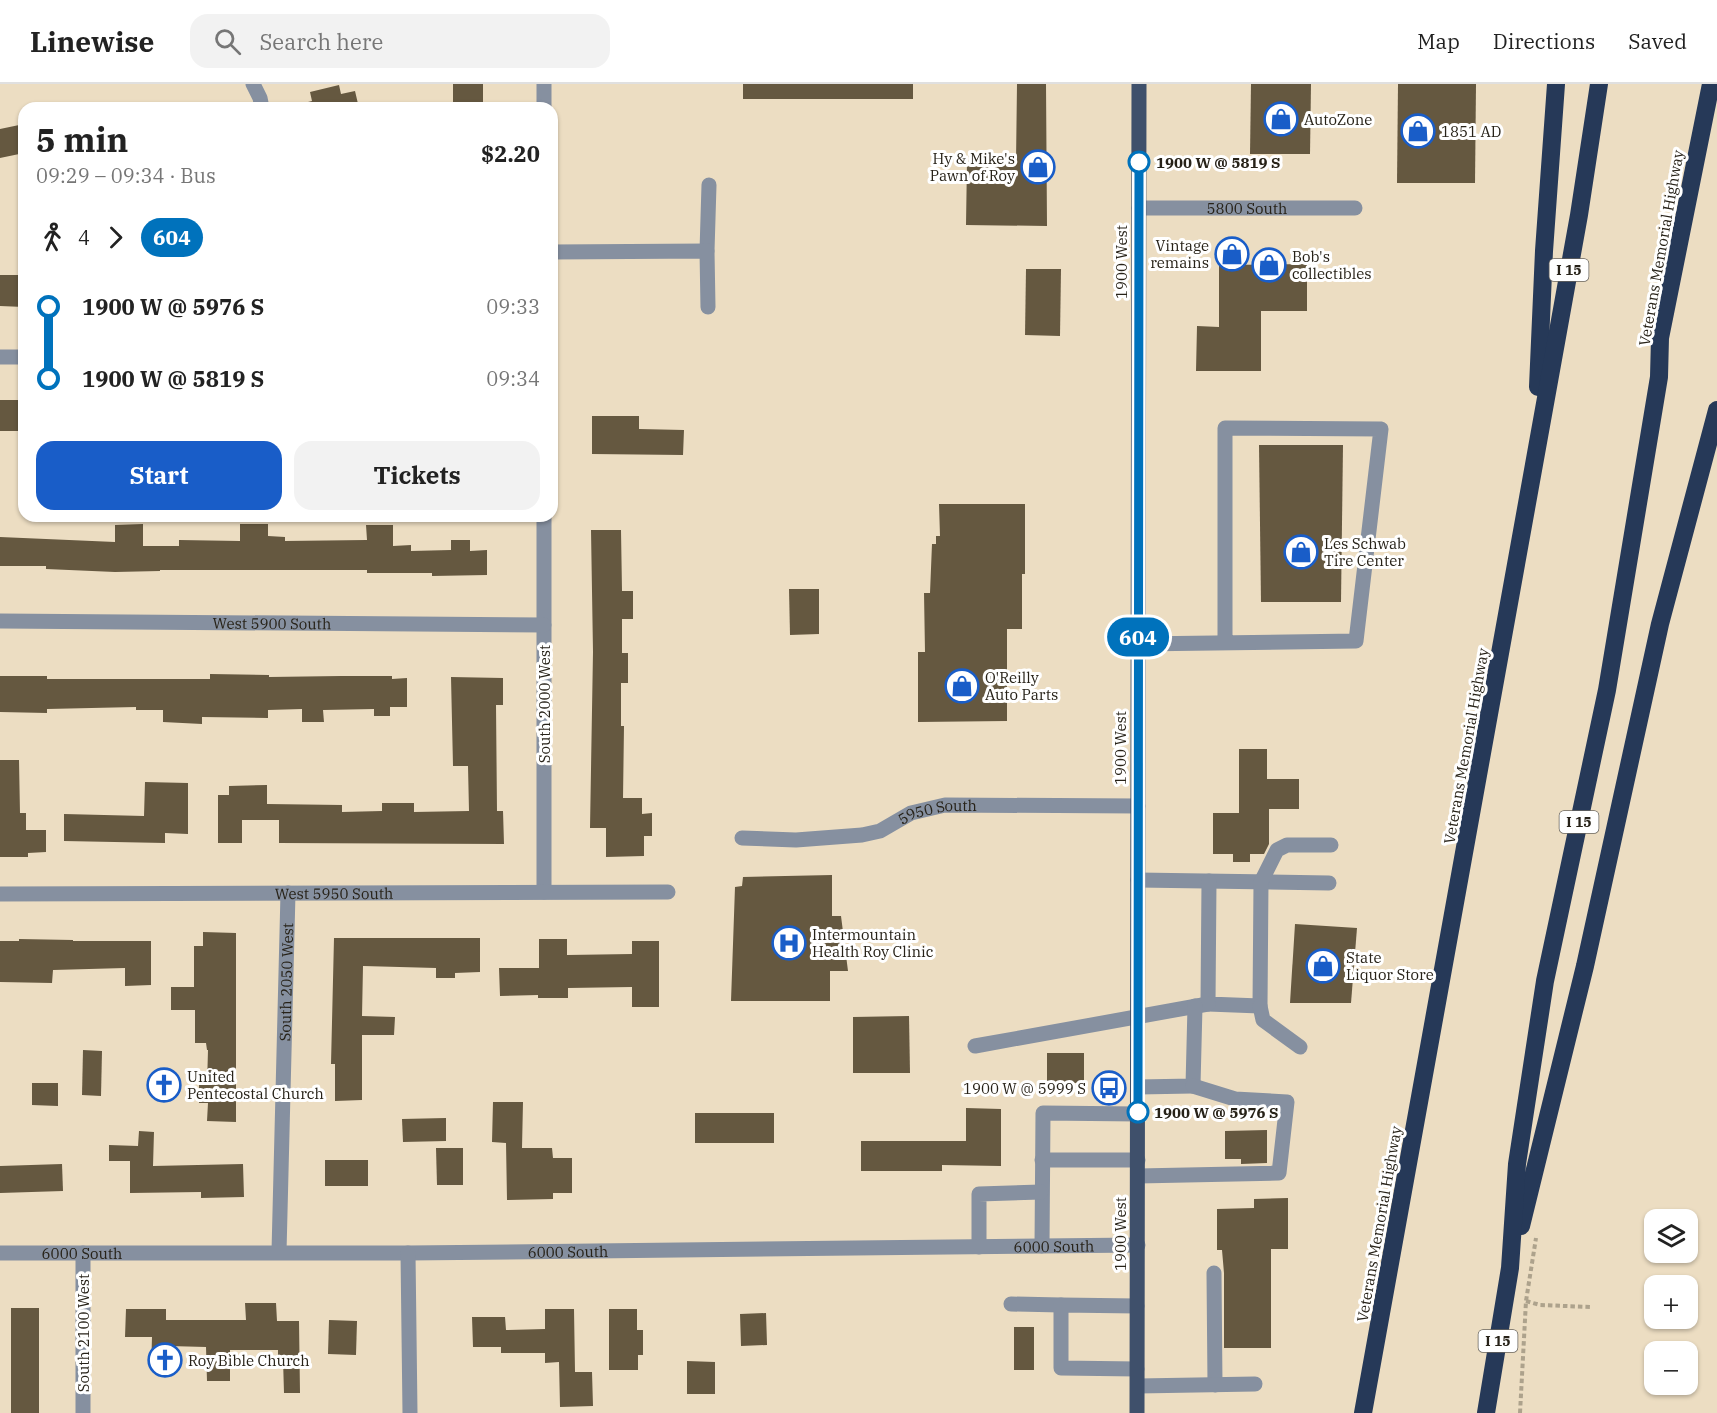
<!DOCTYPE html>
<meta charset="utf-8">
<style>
body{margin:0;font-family:"IBM Plex Serif",serif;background:#f2f2f2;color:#222;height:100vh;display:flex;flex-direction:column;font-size:22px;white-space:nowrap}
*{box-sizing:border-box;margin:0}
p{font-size:20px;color:#767676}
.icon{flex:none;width:33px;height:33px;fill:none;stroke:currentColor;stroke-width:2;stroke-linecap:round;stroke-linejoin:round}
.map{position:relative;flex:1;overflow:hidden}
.drawer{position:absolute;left:18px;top:18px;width:540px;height:420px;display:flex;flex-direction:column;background:#fff;border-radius:18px;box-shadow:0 2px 4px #0004}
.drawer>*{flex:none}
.badge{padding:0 12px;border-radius:20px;font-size:21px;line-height:39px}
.controls{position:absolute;left:1644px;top:1125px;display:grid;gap:12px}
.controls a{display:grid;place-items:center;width:54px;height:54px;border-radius:12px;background:#fff;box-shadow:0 2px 4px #0004;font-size:30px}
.map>.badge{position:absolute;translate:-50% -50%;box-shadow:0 0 0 3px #fff}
.legs{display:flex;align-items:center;gap:9px;height:66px;padding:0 18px;font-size:20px}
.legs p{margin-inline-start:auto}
.headline{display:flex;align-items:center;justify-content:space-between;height:102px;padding:0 18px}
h1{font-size:33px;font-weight:800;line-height:45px}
.cta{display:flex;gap:12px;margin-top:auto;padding:12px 18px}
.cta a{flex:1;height:69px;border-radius:18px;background:#195dc8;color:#fff;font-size:24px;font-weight:800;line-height:69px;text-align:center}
.cta a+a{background:#f2f2f2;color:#222}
ul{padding:0 18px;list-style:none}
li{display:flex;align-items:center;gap:21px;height:72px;font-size:22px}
li i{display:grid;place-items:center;width:9px;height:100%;margin:0 8px;background:currentColor}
li i::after{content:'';width:15px;height:15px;margin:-8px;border:4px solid;border-radius:50%;background:#fff}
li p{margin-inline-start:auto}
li:first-child i{background:linear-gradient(#0000 50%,currentColor 0)}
li:last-child i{background:linear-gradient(currentColor 50%,#0000 0)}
header{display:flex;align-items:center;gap:36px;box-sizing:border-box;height:84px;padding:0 30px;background:#fff;border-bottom:2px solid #e0e0e0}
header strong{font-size:28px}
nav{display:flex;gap:33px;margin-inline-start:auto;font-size:21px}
.search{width:420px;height:54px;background:#f2f2f2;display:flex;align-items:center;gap:15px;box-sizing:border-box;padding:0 21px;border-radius:18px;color:#767676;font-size:22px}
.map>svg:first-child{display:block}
.building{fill:#655840}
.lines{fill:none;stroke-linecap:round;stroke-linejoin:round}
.path{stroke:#ada28c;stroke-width:4;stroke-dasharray:4.5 3;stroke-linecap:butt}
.minor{stroke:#8690a0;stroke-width:15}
.major{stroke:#3f506b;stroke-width:15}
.highway{stroke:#263958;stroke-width:18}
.line-1-casing{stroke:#fff;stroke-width:14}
.line-1{stroke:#0072bc;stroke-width:9}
.stop-1-dot{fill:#fff;stroke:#0072bc;stroke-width:3}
.labels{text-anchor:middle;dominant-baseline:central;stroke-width:6;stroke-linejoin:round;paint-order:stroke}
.shield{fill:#fff;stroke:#68645d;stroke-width:1.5}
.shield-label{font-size:14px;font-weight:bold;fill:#272218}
.poi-label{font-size:15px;fill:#272218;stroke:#fff;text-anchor:start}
.stop-label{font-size:15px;font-weight:bold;fill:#272218;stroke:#fff;text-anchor:start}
.street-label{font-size:15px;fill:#272218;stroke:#fff}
</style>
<header>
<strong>Linewise</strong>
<div class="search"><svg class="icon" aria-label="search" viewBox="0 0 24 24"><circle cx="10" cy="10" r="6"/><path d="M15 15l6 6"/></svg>Search here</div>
<nav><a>Map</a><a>Directions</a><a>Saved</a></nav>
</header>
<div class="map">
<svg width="1717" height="1329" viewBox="0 0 1717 1329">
<rect width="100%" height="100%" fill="#ecddc2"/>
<!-- building -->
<g class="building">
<rect x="453" y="0" width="30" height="24"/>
<rect x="743" y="0" width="170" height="15"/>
<polygon points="1017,0 1046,0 1047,142 966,141 967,77 1016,78"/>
<polygon points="1251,0 1311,0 1310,70 1250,70"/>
<polygon points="1398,0 1476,0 1475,99 1397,99"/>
<polygon points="339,1 341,10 355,7 359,24 309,24 308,18 312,17 310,8"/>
<polygon points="24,40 24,69 0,74 0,45"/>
<polygon points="1307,180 1307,227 1261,227 1261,287 1196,287 1197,242 1219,243 1219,181"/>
<polygon points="1026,185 1061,185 1060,252 1025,251"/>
<polygon points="0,191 24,191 24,223 0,222"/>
<rect x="0" y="316" width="24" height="31"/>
<polygon points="592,332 639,332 639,345 684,346 683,371 592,370"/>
<polygon points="1259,361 1343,361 1341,518 1261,518"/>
<polygon points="939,420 1025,420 1025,490 1022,490 1022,545 1007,545 1007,637 918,638 918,568 925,568 924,509 930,509 932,460 936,460 936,452 940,452"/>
<polygon points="143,440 143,462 179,462 179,456 240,457 240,440 268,440 268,452 285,453 285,457 367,456 366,441 393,441 393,462 411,461 411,467 451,466 451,456 470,456 470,467 487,466 487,491 432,492 432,489 367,489 367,486 160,486 160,487 115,488 46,485 46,482 0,482 0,453 115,458 115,441"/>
<polygon points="591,446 621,446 622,507 633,507 633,535 622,535 622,569 628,569 628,599 621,599 621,642 624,642 623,714 642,714 642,730 652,729 652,752 644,752 644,772 606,773 606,744 590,744 593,568"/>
<polygon points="789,505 819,505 819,550 790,551"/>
<polygon points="210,590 269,591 269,593 341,592 392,592 392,595 407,594 407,623 390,623 390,632 374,632 374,625 323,626 324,638 302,638 302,625 268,626 268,634 202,633 202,640 163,638 163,626 136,626 136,623 47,625 47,629 0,628 0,592 47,592 47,595 210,595"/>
<polygon points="451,593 503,594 503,621 496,621 497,727 503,727 504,760 279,759 279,736 242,736 242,759 218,759 218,711 229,711 229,702 267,701 267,720 342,721 342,728 382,727 382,719 414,719 414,728 469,727 468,682 453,682"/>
<polygon points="1239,665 1267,665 1267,695 1299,695 1299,725 1269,725 1269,760 1264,770 1250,770 1250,778 1233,778 1233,770 1213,770 1213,729 1239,729"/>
<polygon points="0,676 19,676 20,729 26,729 26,746 46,746 46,768 28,769 28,773 0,773"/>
<polygon points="145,698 188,699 188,750 165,749 165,759 64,757 64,730 144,732"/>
<polygon points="832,791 832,832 841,832 848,887 830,887 830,917 731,917 735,803 742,802 743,793"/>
<polygon points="1295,840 1357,844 1351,919 1290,919"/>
<polygon points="203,848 236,849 236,1038 207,1037 208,1019 199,1019 199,1001 207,1001 208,966 207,966 206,959 195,959 195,926 171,926 171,903 194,903 194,862 203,862"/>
<polygon points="334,854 480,854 480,888 455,889 455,894 436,894 436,884 363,882 362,932 395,933 394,951 362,951 362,1016 335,1017 335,980 331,980"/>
<polygon points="19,855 73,856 73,857 151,857 151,901 125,902 125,884 53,886 52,899 0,898 0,857 19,857"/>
<polygon points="539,855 567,855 567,871 632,870 632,857 659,857 659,923 632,923 632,903 568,904 568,914 538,914 538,911 500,912 499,884 539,884"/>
<polygon points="909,932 910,989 853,989 853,933"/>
<polygon points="83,966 102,967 101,1012 82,1011"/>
<rect x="1047" y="969" width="37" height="30"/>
<polygon points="32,999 58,999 58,1022 32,1021"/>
<polygon points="493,1018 523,1018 522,1064 552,1064 553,1074 572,1074 572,1109 553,1109 553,1115 507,1116 506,1059 492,1058"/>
<polygon points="966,1024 1001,1025 1001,1082 942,1081 942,1087 861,1087 861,1057 966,1057"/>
<rect x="695" y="1029" width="79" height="30"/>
<polygon points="446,1034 446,1057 403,1058 402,1035"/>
<polygon points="1267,1046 1267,1079 1241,1080 1241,1075 1225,1075 1225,1047"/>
<polygon points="139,1047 154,1048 153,1082 243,1080 244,1113 201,1114 201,1108 130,1109 130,1077 109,1077 109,1061 138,1062"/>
<polygon points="436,1064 463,1064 463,1101 437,1101"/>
<rect x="325" y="1076" width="43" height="26"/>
<polygon points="62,1080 63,1107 0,1109 0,1082"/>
<polygon points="1288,1114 1288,1165 1271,1165 1271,1264 1224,1264 1224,1189 1222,1166 1217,1166 1217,1125 1254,1124 1254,1115"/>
<polygon points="245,1219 276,1219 277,1237 299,1237 300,1309 284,1309 283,1275 278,1276 278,1266 230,1266 230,1297 207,1297 206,1263 169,1262 169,1286 151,1286 152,1253 125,1253 126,1225 166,1225 166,1236 246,1236"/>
<rect x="11" y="1224" width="28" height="105"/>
<polygon points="545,1225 574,1225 575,1288 592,1288 593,1322 560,1323 559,1278 545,1279 545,1269 501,1269 501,1263 473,1263 472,1233 505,1233 506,1246 545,1245"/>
<polygon points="609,1225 637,1225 637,1246 643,1246 643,1271 638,1271 638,1286 609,1286"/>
<polygon points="766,1229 767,1261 741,1262 740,1230"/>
<polygon points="329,1236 357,1237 356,1271 328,1270"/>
<rect x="1014" y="1243" width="20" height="43"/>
<polygon points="687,1277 715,1278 715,1310 687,1310"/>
</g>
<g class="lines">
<!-- path -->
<g class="path">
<polyline points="1526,1217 1540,1221 1590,1223"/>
<polyline points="1520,1329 1526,1217 1536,1154"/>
</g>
<!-- minor -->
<g class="minor">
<polyline points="253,0 260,14 262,24"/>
<polyline points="544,0 544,24"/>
<path id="s1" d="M1139,124h216"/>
<polyline points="707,167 709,101"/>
<polyline points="552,168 707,167 708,223"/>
<polyline points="0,273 24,273"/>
<polyline points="544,432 544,808"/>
<path id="s2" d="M0,537l544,4"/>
<polyline points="1138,560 1356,557 1381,345 1225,344 1225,558"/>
<path id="s3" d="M742,754l54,2 66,-5 18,-4 31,-18 34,-8 193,1"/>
<polyline points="1138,796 1329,799"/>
<polyline points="1209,797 1208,920 1260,922 1261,798 1277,766 1287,761 1331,761"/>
<path id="s4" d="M0,810l668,-2"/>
<polyline points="1260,922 1263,936 1300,963"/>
<polyline points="975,962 1208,920"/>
<polyline points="1138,1003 1193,1002 1195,922"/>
<polyline points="1042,1076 1138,1076"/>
<polyline points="1138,1092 1279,1089 1287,1018 1235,1015 1193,1002"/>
<polyline points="1042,1162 1043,1029 1138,1030"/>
<polyline points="979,1163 979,1110 1041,1108"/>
<path id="s5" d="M279,1168l9,-359"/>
<path id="s6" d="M0,1169h408l730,-8"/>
<polyline points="83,1169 83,1329"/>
<polyline points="408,1169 410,1329"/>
<polyline points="1214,1189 1215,1301"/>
<polyline points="1011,1220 1061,1221"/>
<polyline points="1137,1222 1061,1221 1061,1284 1137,1285"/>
<polyline points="1138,1302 1255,1300"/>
</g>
<!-- major -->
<polyline class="major" points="1137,1329 1139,0"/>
<!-- highway -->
<g class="highway">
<polyline points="1538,303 1544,167 1556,0"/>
<polyline points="1521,1142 1585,882 1660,540 1717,326"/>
<polyline points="1363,1329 1579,131 1599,0"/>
<polyline points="1486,1329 1510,1184 1517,1080 1545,897 1607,606 1659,293 1660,254 1711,0"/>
</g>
</g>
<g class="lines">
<!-- line-1 casing -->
<g class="line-1-casing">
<polyline id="line-1" points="1138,1028 1139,78"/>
</g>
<!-- line-1 -->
<use href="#line-1" class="line-1"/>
</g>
<!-- icons -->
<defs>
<g id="shop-ring" transform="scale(1.725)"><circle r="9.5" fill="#fff" stroke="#195dc8" stroke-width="1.5"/><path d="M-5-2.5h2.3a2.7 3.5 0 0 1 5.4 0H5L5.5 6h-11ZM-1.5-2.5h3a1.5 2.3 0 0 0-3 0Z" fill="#195dc8"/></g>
<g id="hospital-ring" transform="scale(1.725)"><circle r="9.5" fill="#fff" stroke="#195dc8" stroke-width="1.5"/><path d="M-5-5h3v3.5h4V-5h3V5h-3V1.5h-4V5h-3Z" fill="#195dc8"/></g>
<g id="church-ring" transform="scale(1.725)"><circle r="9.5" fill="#fff" stroke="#195dc8" stroke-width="1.5"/><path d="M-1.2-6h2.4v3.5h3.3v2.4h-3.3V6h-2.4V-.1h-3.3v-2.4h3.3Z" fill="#195dc8"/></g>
<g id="bus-ring" transform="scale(1.725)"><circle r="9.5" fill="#fff" stroke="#195dc8" stroke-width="1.5"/><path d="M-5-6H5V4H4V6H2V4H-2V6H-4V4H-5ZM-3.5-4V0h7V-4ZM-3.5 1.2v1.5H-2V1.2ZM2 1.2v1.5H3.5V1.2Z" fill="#195dc8"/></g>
</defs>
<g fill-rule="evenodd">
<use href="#shop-ring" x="1281" y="35"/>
<use href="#shop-ring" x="1418" y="47"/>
<use href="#shop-ring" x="1038" y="83"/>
<use href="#shop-ring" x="1232" y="170"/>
<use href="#shop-ring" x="1269" y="181"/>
<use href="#shop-ring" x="1301" y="468"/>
<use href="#shop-ring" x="962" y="602"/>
<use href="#hospital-ring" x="789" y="859"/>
<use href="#shop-ring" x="1323" y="882"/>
<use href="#church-ring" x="164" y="1001"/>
<use href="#bus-ring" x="1109" y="1004"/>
<use href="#church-ring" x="165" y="1276"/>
</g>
<!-- markers -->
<g class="stop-1-dot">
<circle cx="1139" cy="78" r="10"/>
<circle cx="1138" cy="1028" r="10"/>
</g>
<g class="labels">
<!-- shield labels -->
<g class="shield">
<rect x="1549.5" y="175" width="39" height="22" rx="4.5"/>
<rect x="1559.5" y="727" width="39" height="22" rx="4.5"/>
<rect x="1478.5" y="1246" width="39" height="22" rx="4.5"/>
</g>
<g class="shield-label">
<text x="1569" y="186">I 15</text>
<text x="1579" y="738">I 15</text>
<text x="1498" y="1257">I 15</text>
</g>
<!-- poi labels -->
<g class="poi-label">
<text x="1304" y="35">AutoZone</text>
<text x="1441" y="47">1851 AD</text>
<text x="1015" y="74" text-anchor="end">Hy &amp; Mike's<tspan x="1015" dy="17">Pawn of Roy</tspan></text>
<text x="1209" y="161" text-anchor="end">Vintage<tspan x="1209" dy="17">remains</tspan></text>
<text x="1292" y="172">Bob's<tspan x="1292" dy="17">collectibles</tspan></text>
<text x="1324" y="459">Les Schwab<tspan x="1324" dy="17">Tire Center</tspan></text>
<text x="985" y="593">O'Reilly<tspan x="985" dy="17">Auto Parts</tspan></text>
<text x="812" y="850">Intermountain<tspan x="812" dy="17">Health Roy Clinic</tspan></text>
<text x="1346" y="873">State<tspan x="1346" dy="17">Liquor Store</tspan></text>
<text x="187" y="992">United<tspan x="187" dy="17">Pentecostal Church</tspan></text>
<text x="1086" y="1004" text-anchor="end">1900 W @ 5999 S</text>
<text x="188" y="1276">Roy Bible Church</text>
</g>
<!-- stop labels -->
<g class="stop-label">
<text x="1156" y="78">1900 W @ 5819 S</text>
<text x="1154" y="1028">1900 W @ 5976 S</text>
</g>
<!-- street labels -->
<g class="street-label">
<text stroke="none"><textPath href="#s1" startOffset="108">5800 South</textPath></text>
<text transform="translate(1661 164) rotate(-80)">Veterans Memorial Highway</text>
<text transform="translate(1121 178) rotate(-90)">1900 West</text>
<text stroke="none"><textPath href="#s2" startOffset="272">West 5900 South</textPath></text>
<text transform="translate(544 620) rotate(-90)">South 2000 West</text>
<text transform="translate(1466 662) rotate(-80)">Veterans Memorial Highway</text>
<text transform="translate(1120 664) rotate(-90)">1900 West</text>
<text stroke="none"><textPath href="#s3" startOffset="201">5950 South</textPath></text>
<text stroke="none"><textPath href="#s4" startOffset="334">West 5950 South</textPath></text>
<text stroke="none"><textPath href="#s5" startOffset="270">South 2050 West</textPath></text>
<text transform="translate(1379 1140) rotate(-80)">Veterans Memorial Highway</text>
<text transform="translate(1120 1150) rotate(-90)">1900 West</text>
<text stroke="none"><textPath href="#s6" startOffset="1054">6000 South</textPath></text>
<text stroke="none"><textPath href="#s6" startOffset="568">6000 South</textPath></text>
<text stroke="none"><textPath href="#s6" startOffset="82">6000 South</textPath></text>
<text transform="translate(83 1249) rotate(-90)">South 2100 West</text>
</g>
</g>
</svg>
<div class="controls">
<a><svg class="icon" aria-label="layers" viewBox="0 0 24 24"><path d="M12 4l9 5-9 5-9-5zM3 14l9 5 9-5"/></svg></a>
<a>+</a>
<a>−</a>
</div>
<b class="badge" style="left:1138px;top:553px;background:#0072bc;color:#fff">604</b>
<section class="drawer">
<div class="headline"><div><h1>5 min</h1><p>09:29 – 09:34 · Bus</p></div><b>$2.20</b></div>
<div class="legs"><svg class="icon" aria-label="walk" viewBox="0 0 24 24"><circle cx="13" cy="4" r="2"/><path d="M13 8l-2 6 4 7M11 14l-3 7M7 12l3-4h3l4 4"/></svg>4<svg class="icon" aria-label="forward" viewBox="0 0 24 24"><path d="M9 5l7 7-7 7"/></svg><b class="badge" style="background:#0072bc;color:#fff">604</b></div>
<ul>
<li><i style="color:#0072bc"></i><b>1900 W @ 5976 S</b><p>09:33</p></li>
<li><i style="color:#0072bc"></i><b>1900 W @ 5819 S</b><p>09:34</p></li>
</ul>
<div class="cta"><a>Start</a><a>Tickets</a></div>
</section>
</div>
